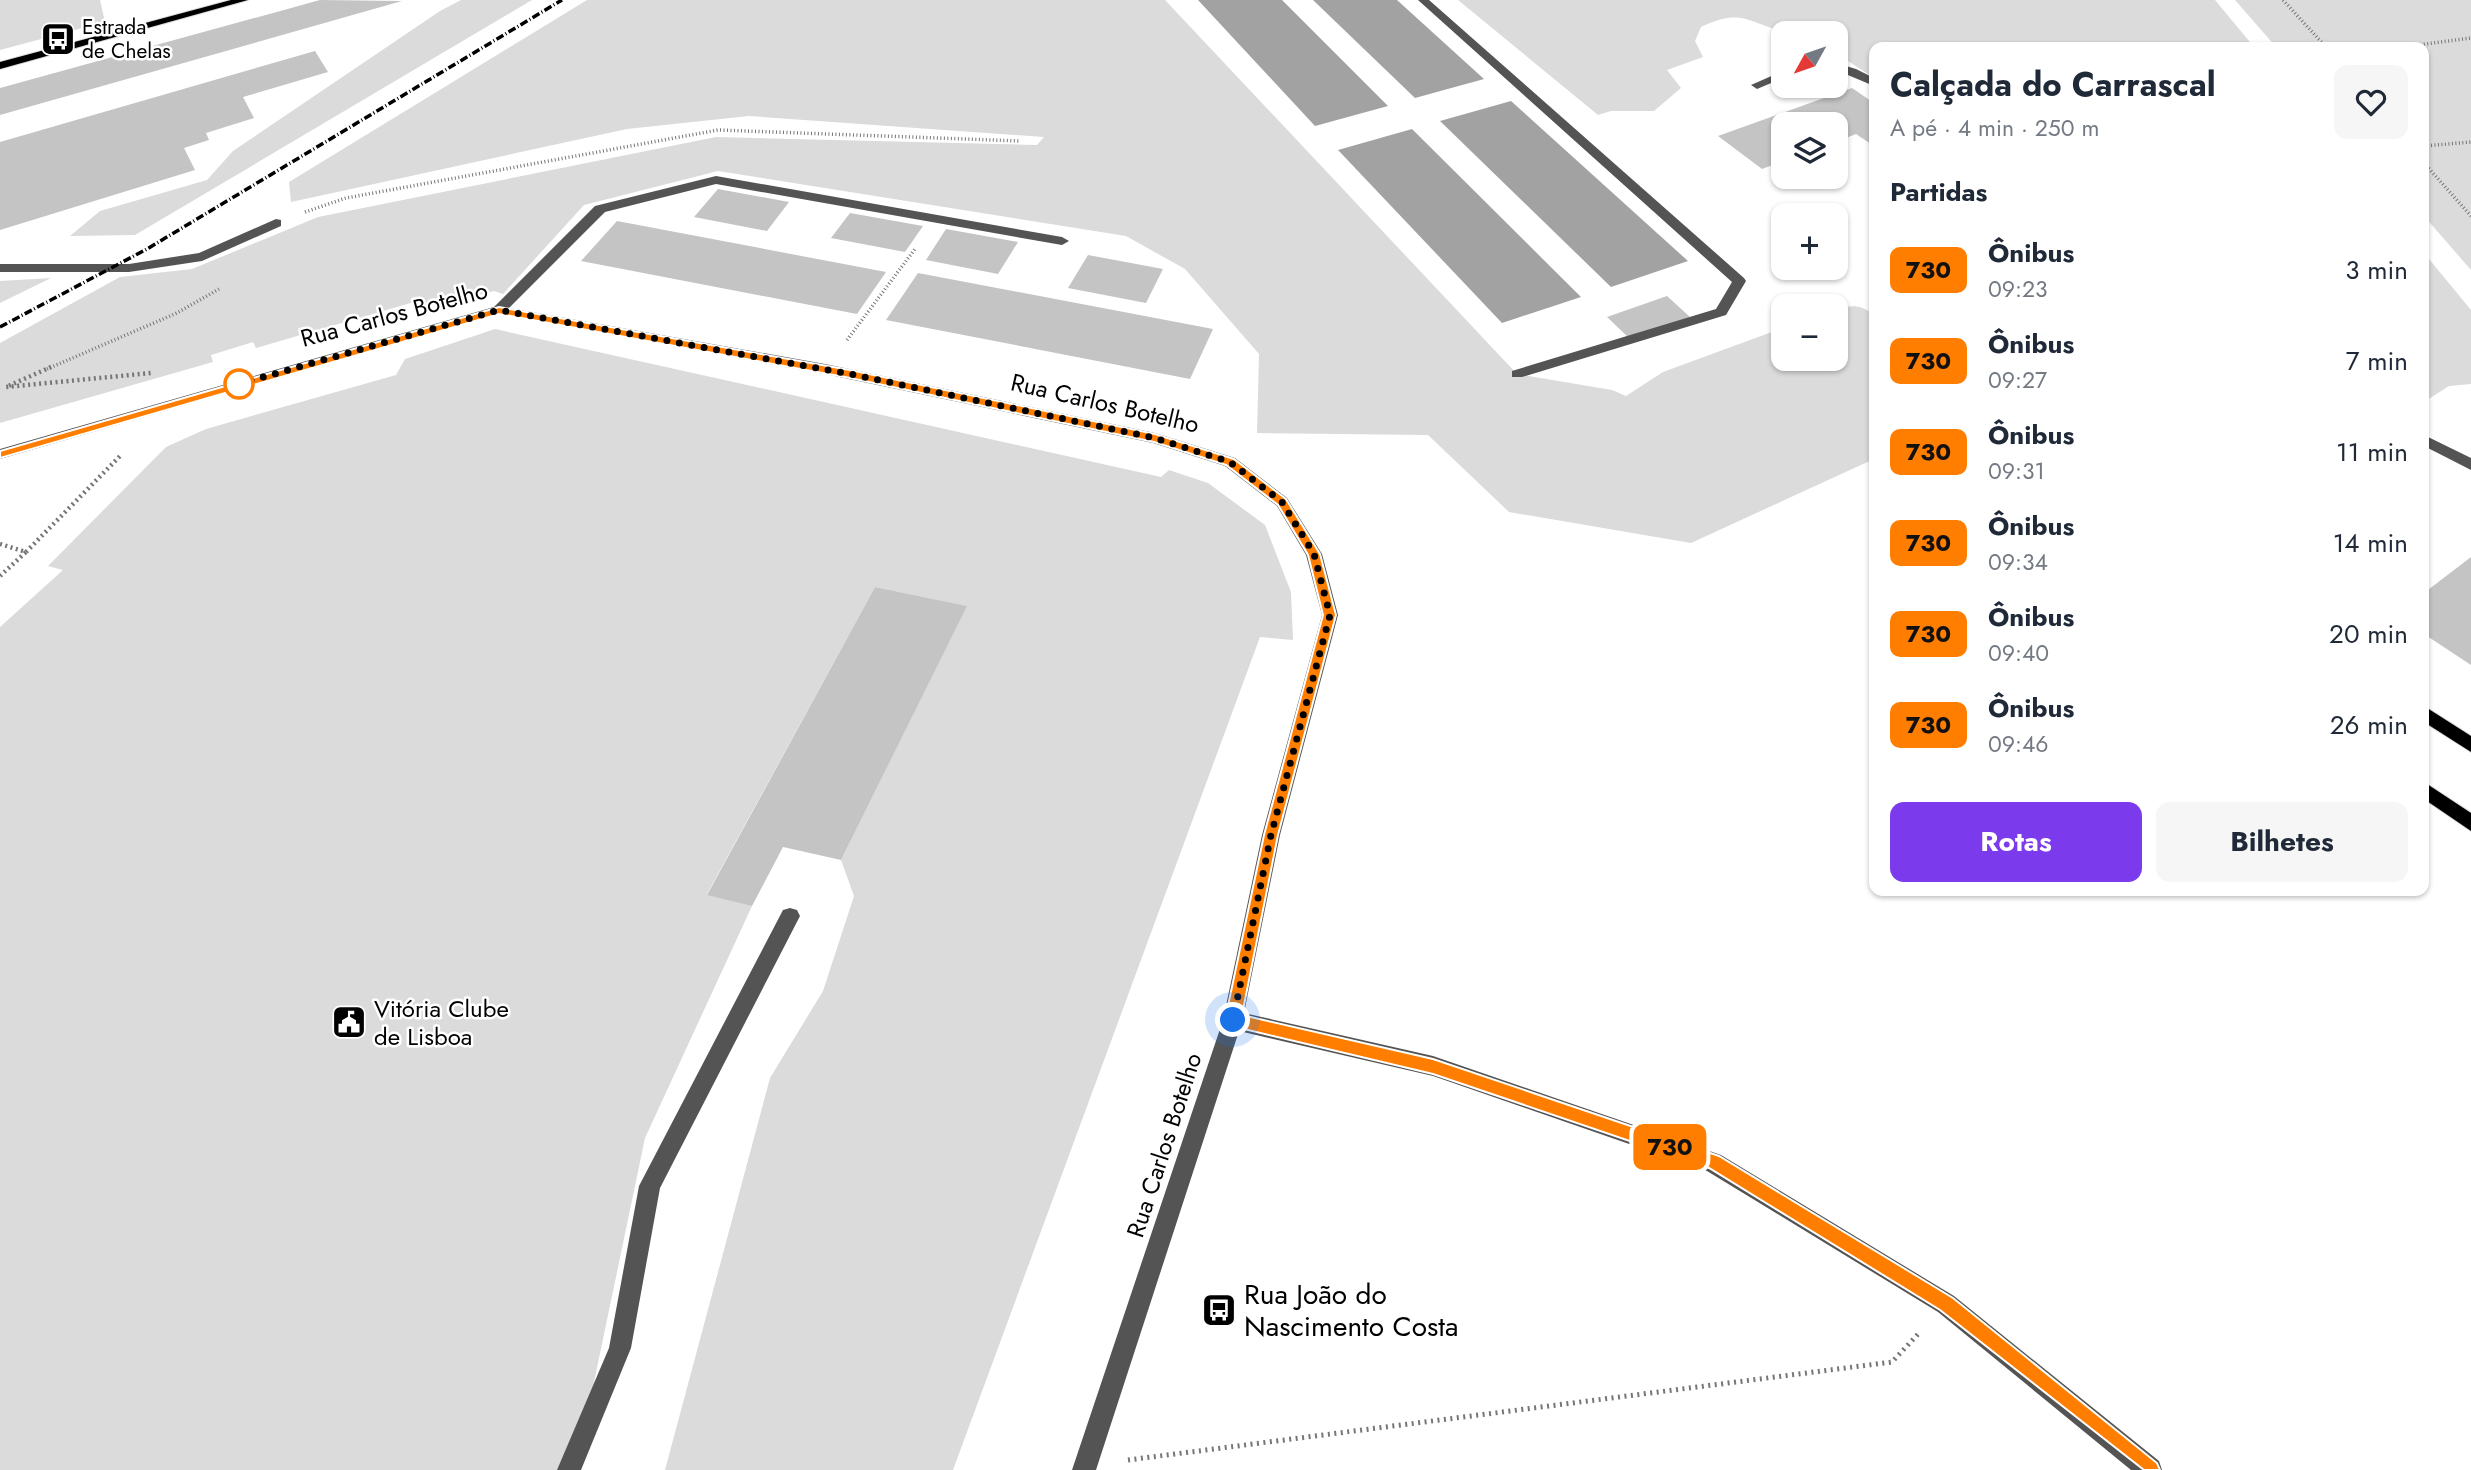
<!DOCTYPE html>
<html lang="pt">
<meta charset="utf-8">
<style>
body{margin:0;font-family:Jost,sans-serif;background:#f6f6f7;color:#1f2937;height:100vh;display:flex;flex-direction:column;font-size:26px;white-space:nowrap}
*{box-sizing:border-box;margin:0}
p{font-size:23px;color:#747a83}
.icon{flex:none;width:38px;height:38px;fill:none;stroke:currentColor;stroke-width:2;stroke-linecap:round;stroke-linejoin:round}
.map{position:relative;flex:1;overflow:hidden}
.drawer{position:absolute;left:1869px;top:42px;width:560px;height:854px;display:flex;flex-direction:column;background:#fff;border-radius:14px;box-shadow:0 2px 5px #0004}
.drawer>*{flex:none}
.badge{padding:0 14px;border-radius:10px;font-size:24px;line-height:46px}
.needle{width:46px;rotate:230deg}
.buttons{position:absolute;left:1771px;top:21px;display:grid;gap:14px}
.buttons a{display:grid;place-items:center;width:77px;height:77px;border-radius:14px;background:#fff;box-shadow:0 2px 5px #0004;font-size:35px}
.you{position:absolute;width:35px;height:35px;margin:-18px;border:5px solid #fff;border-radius:50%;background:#1a73e8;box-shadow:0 0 0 10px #1a73e833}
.map>.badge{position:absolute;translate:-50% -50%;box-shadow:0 0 0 4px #fff}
h2{padding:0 21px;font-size:26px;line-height:63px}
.round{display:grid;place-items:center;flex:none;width:74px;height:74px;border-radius:14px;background:#f6f6f7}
.head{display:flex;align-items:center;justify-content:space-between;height:119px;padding:0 21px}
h1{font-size:33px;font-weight:700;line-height:52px}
.primary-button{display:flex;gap:14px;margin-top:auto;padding:14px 21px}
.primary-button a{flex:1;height:80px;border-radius:14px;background:#7c3aed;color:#fff;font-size:28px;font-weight:700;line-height:80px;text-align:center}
.primary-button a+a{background:#f6f6f7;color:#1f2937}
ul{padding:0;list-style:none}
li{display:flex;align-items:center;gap:21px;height:91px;padding:0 21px}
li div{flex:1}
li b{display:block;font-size:26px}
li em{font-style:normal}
li .badge{min-width:77px;font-weight:700;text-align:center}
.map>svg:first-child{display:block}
.green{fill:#dbdbdb}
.water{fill:#a2a2a2}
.building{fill:#c4c4c4}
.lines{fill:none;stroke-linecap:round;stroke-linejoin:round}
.major-casing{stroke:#dbdbdb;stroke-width:2}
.path-far2{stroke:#767676;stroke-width:3.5;stroke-dasharray:1 2.5;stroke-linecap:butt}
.path-far1{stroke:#767676;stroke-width:4.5;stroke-dasharray:2 3.5;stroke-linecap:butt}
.path{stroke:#767676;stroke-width:5;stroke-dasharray:2 4.5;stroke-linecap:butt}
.minor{fill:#545454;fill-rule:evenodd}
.major{fill:#000;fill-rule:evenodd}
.rail{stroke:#000;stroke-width:3.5;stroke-dasharray:8 2.5 1 2.5;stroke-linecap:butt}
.line{fill:#ff7e00;stroke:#fff;stroke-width:2}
.walk{stroke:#000;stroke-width:7;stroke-dasharray:0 12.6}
.stop-dot{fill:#fff;stroke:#ff7e00;stroke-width:3.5}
.labels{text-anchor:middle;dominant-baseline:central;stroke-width:5;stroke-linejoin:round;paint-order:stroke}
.far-poi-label{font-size:21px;fill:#000;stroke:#fff;text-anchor:start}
.street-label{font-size:24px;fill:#000;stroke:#fff}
.poi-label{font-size:24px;fill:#000;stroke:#fff;text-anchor:start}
.near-poi-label{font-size:28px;fill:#000;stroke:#fff;text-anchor:start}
</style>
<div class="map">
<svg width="2471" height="1470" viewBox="0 0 2471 1470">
<rect width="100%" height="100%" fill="#fff"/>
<!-- green -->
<g class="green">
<polygon points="0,0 100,0 105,22 0,50"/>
<polygon points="461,0 532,0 135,235 70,236 100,211 207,180 233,151 440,11"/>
<path d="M587,0h578l352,374 95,16 14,6 37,-24 120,-44v31h53v-50c15,-4 25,-5 38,6v144l-183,84 -182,-31 -81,-77 -171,-2 2,-79 -74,-85 -59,-33 -408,-65 -134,34 -81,89 -9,-3 -55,15 -25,-4 -158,46 -3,-6 -42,13 2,7 -213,61v-80l120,-66 72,-8 126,-52 398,-80 321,8 7,-8 -295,-21 -122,13 -336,73 -2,-20z"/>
<path d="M1458,0h757l39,47h-380v31l-38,-25v-20c-16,0 -35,3 -50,-1 -38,-8 -42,-25 -85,-5l-6,14 8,16 -36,13 14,18 -27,23h-43l-13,4z"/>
<polygon points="2235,0 2471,0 2471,270 2424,216 2424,47 2276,47"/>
<polygon points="2424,253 2471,310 2471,384 2449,386 2424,402"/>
<polygon points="51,278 0,303 0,281"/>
<polygon points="495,329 1161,477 1169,470 1208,483 1265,525 1291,592 1293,640 1260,637 953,1470 665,1470 770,1078 823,991 854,896 841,860 966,606 875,587 707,894 752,906 645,1138 584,1430 562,1470 0,1470 0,627 63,570 48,566 166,447 206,429 396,375 405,359"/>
</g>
<!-- water -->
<g class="water">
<polygon points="1198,0 1282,0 1388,106 1315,126"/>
<polygon points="1313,0 1397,0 1484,79 1415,98"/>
<polygon points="1511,101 1688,261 1611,287 1440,121"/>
<polygon points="1412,129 1581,297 1502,323 1338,150"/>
</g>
<!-- building -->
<g class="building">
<polygon points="320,0 402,1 0,115 0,88"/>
<polygon points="315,51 328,72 243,97 254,118 206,133 209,140 184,148 195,170 0,230 0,142"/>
<polygon points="1852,88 1874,103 1874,146 1856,134 1836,142 1836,124 1783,124 1783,161 1762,169 1718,136"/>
<polygon points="718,189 789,202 767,231 694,217"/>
<polygon points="850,213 923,226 905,252 831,238"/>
<polygon points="617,221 886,272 857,314 581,261"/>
<polygon points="946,229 1018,242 998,274 926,260"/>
<polygon points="1088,255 1163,269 1146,303 1068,288"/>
<polygon points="918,273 1213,329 1190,379 886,320"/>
<polygon points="1667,296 1690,317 1629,338 1607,317"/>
<polygon points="2471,557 2471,665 2424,634 2424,593"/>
<polygon points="875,587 967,606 841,860 783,847 752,906 707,895"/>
</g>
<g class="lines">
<!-- major casing -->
<g class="major-casing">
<g id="major">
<polygon points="231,0 248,0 0,69 0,62"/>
<polygon points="2424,706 2471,736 2471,752 2424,722"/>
<polygon points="2424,782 2471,813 2471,831 2424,799"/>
</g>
</g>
<!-- path-far2 -->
<g class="path-far2">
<polyline points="2283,0 2326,47"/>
<polyline points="2403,47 2471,38"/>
<polyline points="2424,146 2471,142"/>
<polyline points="2424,163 2471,216"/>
<polyline points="305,212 346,198 718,130 1020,141"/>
<polyline points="847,340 915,249"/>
<polyline points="47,369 177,313 219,289"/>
</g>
<!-- path-far1 -->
<g class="path-far1">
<polyline points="51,367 6,387 151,373"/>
<polyline points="0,544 26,552 0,576"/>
<polyline points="26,552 122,454"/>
</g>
<!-- path -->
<polyline class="path" points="1128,1460 1892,1362 1920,1332"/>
<!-- minor -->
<g class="minor">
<polygon points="1418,0 1429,0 1744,278 1746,281 1726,315 1522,377 1512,377 1512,371 1716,309 1732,282"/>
<polygon points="1836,63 1856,69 1874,78 1874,86 1836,70"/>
<polygon points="1783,71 1783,78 1757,89 1751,85"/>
<polygon points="716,176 1062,237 1069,241 1062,245 716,184 605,212 509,308 825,364 1155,433 1235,458 1287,498 1322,554 1338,615 1280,835 1244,1013 1433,1056 1721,1155 1954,1296 2159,1461 2162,1470 2131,1470 1938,1312 1707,1171 1433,1076 1239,1031 1096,1470 1072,1470 1223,1020 1262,835 1322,615 1306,555 1277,506 1225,466 1153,443 825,374 499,314 0,459 0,449 494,307 595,206"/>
<polygon points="276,219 281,220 281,226 202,261 129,272 0,272 0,264 129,264 199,253"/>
<polygon points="2424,435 2471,458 2471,470 2424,446"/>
<polygon points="790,908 797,910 800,916 660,1188 631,1348 581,1470 557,1470 609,1348 639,1186 783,910"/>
</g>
<!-- major -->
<use href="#major" class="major"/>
<!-- rail -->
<polyline class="rail" points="0,327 147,249 562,0"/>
</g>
<!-- line -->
<polygon class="line" points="499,307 850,370 1155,434 1234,459 1286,499 1320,554 1336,615 1278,835 1242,1015 1433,1059 1719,1156 1953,1298 2157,1463 2160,1470 2144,1470 1940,1310 1709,1168 1433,1074 1227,1025 1225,1020 1264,835 1323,615 1308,555 1278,505 1226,465 1154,442 850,378 499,314 0,458 0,451"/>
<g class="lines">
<!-- walk -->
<polyline class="walk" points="239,384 499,310 850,374 1155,438 1230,462 1282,502 1314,554 1330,615 1271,835 1233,1020"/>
</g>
<!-- icons -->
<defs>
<g id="bus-square" transform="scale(1.75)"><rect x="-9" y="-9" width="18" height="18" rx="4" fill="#000" stroke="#fff"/><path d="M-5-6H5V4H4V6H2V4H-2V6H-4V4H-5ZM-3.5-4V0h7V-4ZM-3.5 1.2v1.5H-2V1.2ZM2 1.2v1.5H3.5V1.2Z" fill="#fff"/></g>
<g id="civic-square" transform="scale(1.75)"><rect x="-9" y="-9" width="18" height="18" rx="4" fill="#000" stroke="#fff"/><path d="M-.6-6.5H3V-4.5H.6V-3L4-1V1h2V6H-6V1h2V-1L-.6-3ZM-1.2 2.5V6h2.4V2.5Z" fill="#fff"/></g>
</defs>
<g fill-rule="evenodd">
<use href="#bus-square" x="58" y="39"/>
<use href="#civic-square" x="349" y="1022"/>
<use href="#bus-square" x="1219" y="1310"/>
</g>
<!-- markers -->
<circle class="stop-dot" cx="239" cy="384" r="14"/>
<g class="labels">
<!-- far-poi labels -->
<g class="far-poi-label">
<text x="82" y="27">Estrada<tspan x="82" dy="24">de Chelas</tspan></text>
</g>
<!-- street labels -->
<g class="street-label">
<text transform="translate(394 314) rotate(-15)">Rua Carlos Botelho</text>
<text transform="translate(1105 403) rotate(13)">Rua Carlos Botelho</text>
<text transform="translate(1164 1145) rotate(-72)">Rua Carlos Botelho</text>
</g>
<!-- poi labels -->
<g class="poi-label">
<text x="374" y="1008">Vitória Clube<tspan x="374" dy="28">de Lisboa</tspan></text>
</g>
<!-- near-poi labels -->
<g class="near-poi-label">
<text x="1244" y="1294">Rua João do<tspan x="1244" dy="32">Nascimento Costa</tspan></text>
</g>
</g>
</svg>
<div class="buttons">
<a><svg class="needle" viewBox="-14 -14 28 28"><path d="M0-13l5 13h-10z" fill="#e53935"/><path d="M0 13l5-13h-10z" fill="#747a83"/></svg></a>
<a><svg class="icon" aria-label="layers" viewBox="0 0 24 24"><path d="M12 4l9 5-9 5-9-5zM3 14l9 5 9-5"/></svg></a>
<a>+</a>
<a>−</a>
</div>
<div class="you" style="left:1233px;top:1020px"></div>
<b class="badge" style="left:1670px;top:1147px;background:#ff7e00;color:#111">730</b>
<section class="drawer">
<div class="head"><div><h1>Calçada do Carrascal</h1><p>A pé · 4 min · 250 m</p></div><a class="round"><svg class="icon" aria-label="heart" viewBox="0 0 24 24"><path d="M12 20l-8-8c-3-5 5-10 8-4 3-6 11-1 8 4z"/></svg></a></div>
<h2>Partidas</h2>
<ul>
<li><span class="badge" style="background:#ff7e00;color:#111">730</span><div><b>Ônibus</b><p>09:23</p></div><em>3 min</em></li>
<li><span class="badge" style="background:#ff7e00;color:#111">730</span><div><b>Ônibus</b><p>09:27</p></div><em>7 min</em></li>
<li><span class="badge" style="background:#ff7e00;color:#111">730</span><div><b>Ônibus</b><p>09:31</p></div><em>11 min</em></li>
<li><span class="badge" style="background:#ff7e00;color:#111">730</span><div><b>Ônibus</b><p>09:34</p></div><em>14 min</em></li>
<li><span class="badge" style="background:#ff7e00;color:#111">730</span><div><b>Ônibus</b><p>09:40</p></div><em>20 min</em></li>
<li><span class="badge" style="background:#ff7e00;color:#111">730</span><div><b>Ônibus</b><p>09:46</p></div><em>26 min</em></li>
</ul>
<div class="primary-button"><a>Rotas</a><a>Bilhetes</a></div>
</section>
</div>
